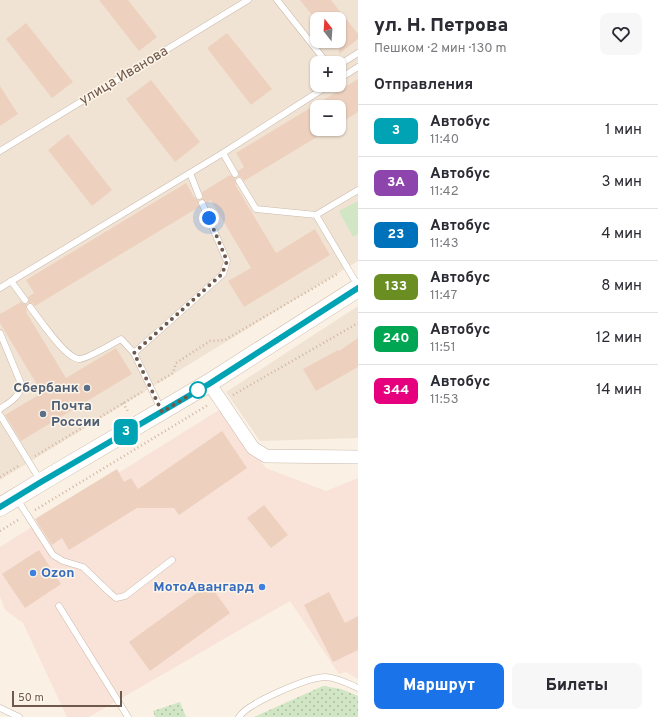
<!DOCTYPE html>
<html lang="ru">
<meta charset="utf-8">
<style>
body{margin:0;font-family:Overpass,sans-serif;background:#f7f7f7;color:#2b2b33;height:100vh;display:flex;flex-direction:column;font-size:15px;white-space:nowrap}
*{box-sizing:border-box;margin:0}
p{font-size:13px;color:#7c7c81}
.icon{flex:none;width:22px;height:22px;fill:none;stroke:currentColor;stroke-width:2;stroke-linecap:round;stroke-linejoin:round}
.map{position:relative;flex:1;overflow:hidden}
.sheet{display:flex;flex-direction:column;background:#fff;width:300px}
.sheet>*{flex:none}
.badge{padding:0 8px;border-radius:6px;font-size:14px;line-height:26px}
.needle{width:26px;rotate:343deg}
.buttons{position:absolute;left:310px;top:12px;display:grid;gap:8px}
.buttons a{display:grid;place-items:center;width:36px;height:36px;border-radius:8px;background:#fff;box-shadow:0 1px 3px #0004;font-size:20px}
.scale{position:absolute;left:12px;bottom:10px;width:110px;box-sizing:border-box;padding-left:4px;border:2px solid #6f594c;border-top:0;font-size:11px;line-height:14px;white-space:nowrap;color:#6f594c;-webkit-text-stroke:3px #fdf5e9;paint-order:stroke}
.you{position:absolute;width:20px;height:20px;margin:-10px;border:3px solid #fff;border-radius:50%;background:#1a73e8;box-shadow:0 0 0 6px #1a73e833}
.map>.badge{position:absolute;translate:-50% -50%;box-shadow:0 0 0 2px #fff}
h2{padding:0 16px;font-size:15px;line-height:36px}
.round{display:grid;place-items:center;flex:none;width:42px;height:42px;border-radius:8px;background:#f7f7f7}
.summary{display:flex;align-items:center;justify-content:space-between;height:68px;padding:0 16px}
h1{font-size:19px;font-weight:800;line-height:30px}
.action{display:flex;gap:8px;margin-top:auto;padding:8px 16px}
.action a{flex:1;height:46px;border-radius:8px;background:#1a73e8;color:#fff;font-size:16px;font-weight:800;line-height:46px;text-align:center}
.action a+a{background:#f7f7f7;color:#2b2b33}
ul{padding:0;list-style:none}
li{display:flex;align-items:center;gap:12px;height:52px;padding:0 16px;border-top:1px solid #e1e1e2}
li div{flex:1}
li b{display:block;font-size:15px}
li em{font-style:normal}
li .badge{min-width:44px;font-weight:700;text-align:center}
main{display:flex;flex:1;min-height:0}
.map>svg:first-child{display:block}
.residential{fill:#f1e3d3;fill-rule:evenodd}
.commercial{fill:#f9e2d8}
.grass{fill:url(#grass-dots)}
.pitch{fill:#d1e6c4}
.building{fill:#edd1be}
.lines{fill:none;stroke-linecap:round;stroke-linejoin:round}
.lane-casing{stroke:#c9b9ab;stroke-width:7}
.street-casing{stroke:#c9b9ab;stroke-width:14}
.secondary-casing{stroke:#cebbac;stroke-width:19}
.path{stroke:#d1b4a1;stroke-width:2.5;stroke-dasharray:1 3;stroke-linecap:butt}
.lane{stroke:#fff;stroke-width:6}
.street{stroke:#fff;stroke-width:13}
.secondary{stroke:#fff;stroke-width:18}
.line-casing{stroke:#fff;stroke-width:9}
.line{stroke:#00a3b4;stroke-width:6}
.walk{stroke:#6f594c;stroke-width:4;stroke-dasharray:0 7.2}
.service-dot{fill:#5c6f8a;stroke:#fdf5e9;stroke-width:1.5}
.stop-dot{fill:#fff;stroke:#00a3b4;stroke-width:2}
.shop-dot{fill:#3f7fe0;stroke:#fdf5e9;stroke-width:1.5}
.labels{text-anchor:middle;dominant-baseline:central;stroke-width:3;stroke-linejoin:round;paint-order:stroke}
.street-label{font-size:14px;fill:#6f594c;stroke:#fdf5e9}
.service-label{font-size:14px;font-weight:bold;fill:#4e5e75;stroke:#fdf5e9;text-anchor:end}
.shop-label{font-size:14px;font-weight:bold;fill:#366cbe;stroke:#fdf5e9;text-anchor:start}
</style>
<main>
<div class="map">
<svg width="358" height="717" viewBox="0 0 358 717">
<defs>
<pattern id="grass-dots" width="8" height="8" patternUnits="userSpaceOnUse"><rect width="8" height="8" fill="#d1e6c4"/><path d="M2 2h.1M6 6h.1" fill="none" stroke="#aebda1" stroke-width="1.8" stroke-linecap="round"/></pattern>
</defs>
<rect width="100%" height="100%" fill="#faf1e4"/>
<!-- residential -->
<g class="residential">
<path d="M0,0h358v261l-358,219zM317,19h22v22h-22zM317,63h22v22h-22zM317,107h22v22h-22z"/>
<polygon points="358,306 358,438 260,441 226,392"/>
</g>
<!-- commercial -->
<polygon class="commercial" points="219,410 266,468 326,491 358,478 358,679 346,672 339,674 290,601 89,717 67,717 23,623 5,610 0,596 0,547"/>
<!-- grass -->
<g class="grass">
<polygon points="323,686 341,689 358,696 358,717 254,717"/>
<polygon points="180,702 186,717 155,717 153,711"/>
</g>
<!-- pitch -->
<polygon class="pitch" points="358,201 358,234 353,237 339,211"/>
<!-- building -->
<g class="building">
<polygon points="99,0 128,0 157,37 139,51"/>
<polygon points="300,0 331,0 358,34 358,39 339,54 339,19 315,19"/>
<polygon points="26,23 73,82 52,98 6,39"/>
<polygon points="227,33 272,89 251,105 207,48"/>
<polygon points="358,79 358,112 339,124 339,107 317,107 317,137 244,181 241,177 239,177 239,174 238,171 244,167 236,153"/>
<polygon points="151,80 200,142 175,162 126,99"/>
<polygon points="0,86 18,114 0,126"/>
<polygon points="68,134 112,190 92,206 48,150"/>
<polygon points="230,175 235,178 235,181 236,186 276,253 315,229 330,255 244,307 228,281 251,268 211,200 207,203 203,199 202,192"/>
<polygon points="186,183 194,197 198,200 198,203 199,207 35,306 32,303 28,303 29,300 28,297 34,293 26,280"/>
<polygon points="21,302 24,304 27,304 26,307 27,311 26,312 66,378 116,348 132,374 21,441 5,415 42,393 0,323 0,314"/>
<polygon points="358,338 358,367 316,391 303,369 338,350 339,351"/>
<polygon points="222,431 247,468 179,515 174,508 137,508 69,550 62,538 52,545 35,519 117,469 124,482 131,478 138,489"/>
<polygon points="264,505 288,535 271,548 247,518"/>
<polygon points="39,550 61,584 25,608 2,574"/>
<polygon points="209,584 230,613 150,671 129,642"/>
<polygon points="329,592 345,623 358,616 358,650 333,662 304,605"/>
</g>
<g class="lines">
<!-- lane casing -->
<g class="lane-casing">
<g id="lane">
<polyline points="277,0 327,63"/>
<polyline points="339,65 358,53"/>
<polyline points="339,79 358,67"/>
<polyline points="0,151 248,0"/>
<polyline points="223,153 235,174"/>
<polyline points="190,173 199,196"/>
<polyline points="239,181 256,209 316,215 358,286"/>
<polyline points="316,215 358,190"/>
<polyline points="11,281 25,300"/>
<polyline points="0,288 223,153 329,85"/>
<path d="M30,307c9,11 36,53 50,52 6,0 34,-16 41,-20l13,14 27,56"/>
<path d="M0,333l22,53c-4,12 -12,16 -22,23"/>
<polyline points="134,353 223,274 227,261 202,203"/>
<polyline points="0,415 40,480"/>
<polyline points="17,499 53,555 63,561 83,567 110,593 116,598 125,596 172,560"/>
<polyline points="59,606 128,717"/>
<polyline points="0,708 19,717"/>
<path d="M239,717c9,-14 69,-40 87,-40 12,1 21,6 32,11"/>
</g>
</g>
<!-- street casing -->
<g class="street-casing">
<polyline id="street" points="209,383 253,448 266,456 358,457"/>
</g>
<!-- secondary casing -->
<g class="secondary-casing">
<polyline id="secondary" points="0,507 41,482 209,383 358,288"/>
</g>
<!-- path -->
<g class="path">
<polyline points="158,382 173,373 176,363 210,341 225,340 339,273"/>
<polyline points="233,395 358,323"/>
<polyline points="123,403 129,413"/>
<polyline points="35,456 142,392"/>
<polyline points="0,477 20,465"/>
<polyline points="35,510 208,405"/>
<polyline points="0,531 18,520"/>
</g>
<!-- lane -->
<use href="#lane" class="lane"/>
<!-- street -->
<use href="#street" class="street"/>
<!-- secondary -->
<use href="#secondary" class="secondary"/>
</g>
<g class="lines">
<!-- line casing -->
<g class="line-casing">
<polyline id="line" points="0,507 41,482 209,384 358,288"/>
</g>
<!-- line -->
<use href="#line" class="line"/>
<!-- walk -->
<polyline class="walk" points="198,390 162,412 134,353 222,274 227,261 209,218"/>
</g>
<!-- markers -->
<g class="service-dot">
<circle cx="87" cy="388" r="4"/>
<circle cx="43" cy="414" r="4"/>
</g>
<circle class="stop-dot" cx="198" cy="390" r="8"/>
<g class="shop-dot">
<circle cx="33" cy="573" r="4"/>
<circle cx="262" cy="587" r="4"/>
</g>
<g class="labels">
<!-- street labels -->
<g class="street-label">
<text transform="translate(124 76) rotate(-31)">улица Иванова</text>
</g>
<!-- service labels -->
<g class="service-label">
<text x="79" y="388">Сбербанк</text>
<text x="51" y="406" text-anchor="start">Почта<tspan x="51" dy="16">России</tspan></text>
</g>
<!-- shop labels -->
<g class="shop-label">
<text x="41" y="573">Ozon</text>
<text x="254" y="587" text-anchor="end">МотоАвангард</text>
</g>
</g>
</svg>
<div class="buttons">
<a><svg class="needle" viewBox="-14 -14 28 28"><path d="M0-13l5 13h-10z" fill="#e53935"/><path d="M0 13l5-13h-10z" fill="#7c7c81"/></svg></a>
<a>+</a>
<a>−</a>
</div>
<div class="scale">50 m</div>
<div class="you" style="left:209px;top:218px"></div>
<b class="badge" style="left:126px;top:432px;background:#00a3b4;color:#fff">3</b>
</div>
<section class="sheet">
<div class="summary"><div><h1>ул. Н. Петрова</h1><p>Пешком · 2 мин · 130 m</p></div><a class="round"><svg class="icon" aria-label="heart" viewBox="0 0 24 24"><path d="M12 20l-8-8c-3-5 5-10 8-4 3-6 11-1 8 4z"/></svg></a></div>
<h2>Отправления</h2>
<ul>
<li><span class="badge" style="background:#00a3b4;color:#fff">3</span><div><b>Автобус</b><p>11:40</p></div><em>1 мин</em></li>
<li><span class="badge" style="background:#8e44ad;color:#fff">3А</span><div><b>Автобус</b><p>11:42</p></div><em>3 мин</em></li>
<li><span class="badge" style="background:#0072bc;color:#fff">23</span><div><b>Автобус</b><p>11:43</p></div><em>4 мин</em></li>
<li><span class="badge" style="background:#6b8e23;color:#fff">133</span><div><b>Автобус</b><p>11:47</p></div><em>8 мин</em></li>
<li><span class="badge" style="background:#00a651;color:#fff">240</span><div><b>Автобус</b><p>11:51</p></div><em>12 мин</em></li>
<li><span class="badge" style="background:#e6007e;color:#fff">344</span><div><b>Автобус</b><p>11:53</p></div><em>14 мин</em></li>
</ul>
<div class="action"><a>Маршрут</a><a>Билеты</a></div>
</section>
</main>
